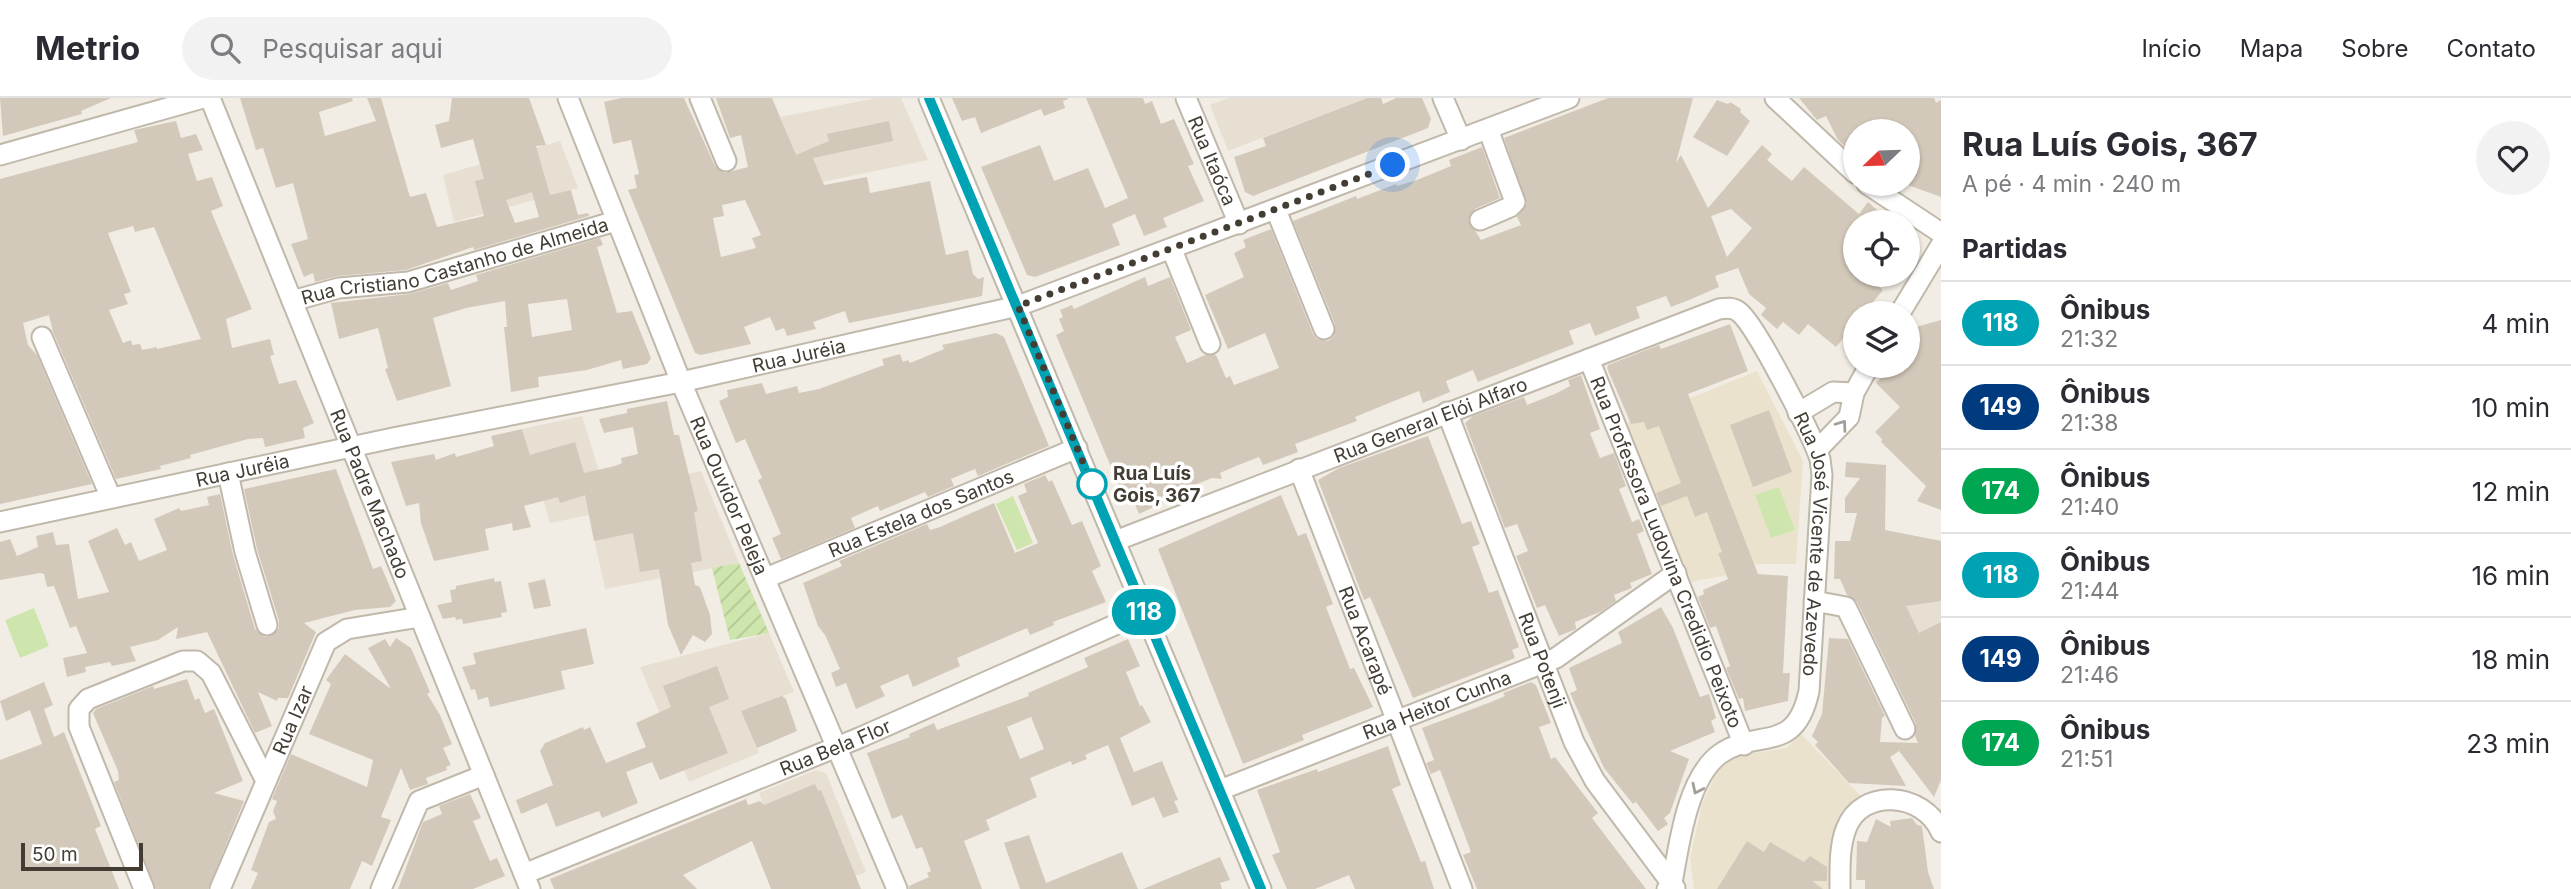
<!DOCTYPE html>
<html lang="pt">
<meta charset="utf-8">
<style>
body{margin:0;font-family:Inter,sans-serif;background:#f2f2f3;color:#2b2b33;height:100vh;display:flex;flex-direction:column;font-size:26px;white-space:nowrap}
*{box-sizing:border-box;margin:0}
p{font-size:23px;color:#7c7c81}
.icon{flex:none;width:38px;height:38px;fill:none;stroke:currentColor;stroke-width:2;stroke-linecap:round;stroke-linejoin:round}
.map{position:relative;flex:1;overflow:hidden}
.panel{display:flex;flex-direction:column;background:#fff;width:630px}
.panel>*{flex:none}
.badge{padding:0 14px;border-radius:23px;font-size:24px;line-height:46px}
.needle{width:46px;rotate:247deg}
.fabs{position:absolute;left:1843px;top:21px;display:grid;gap:14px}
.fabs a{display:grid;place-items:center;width:77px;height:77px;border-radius:50%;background:#fff;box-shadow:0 2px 5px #0004;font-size:35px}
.scale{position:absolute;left:21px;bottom:18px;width:122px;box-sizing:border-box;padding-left:7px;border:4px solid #443d34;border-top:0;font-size:19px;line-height:24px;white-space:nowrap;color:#443d34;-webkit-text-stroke:5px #fff;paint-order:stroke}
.you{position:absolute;width:35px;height:35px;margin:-18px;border:5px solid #fff;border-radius:50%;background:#1a73e8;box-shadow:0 0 0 10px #1a73e833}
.map>.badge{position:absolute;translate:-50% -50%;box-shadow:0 0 0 4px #fff}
h2{padding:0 21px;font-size:26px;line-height:63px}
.round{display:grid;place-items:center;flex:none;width:74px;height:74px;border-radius:37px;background:#f2f2f3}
.overview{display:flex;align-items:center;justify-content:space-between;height:119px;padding:0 21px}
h1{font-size:33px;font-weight:700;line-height:52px}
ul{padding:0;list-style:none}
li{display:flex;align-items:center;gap:21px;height:84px;padding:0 21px;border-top:2px solid #e1e1e2}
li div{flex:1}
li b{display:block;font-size:26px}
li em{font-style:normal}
li .badge{min-width:77px;font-weight:700;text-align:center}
header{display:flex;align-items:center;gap:42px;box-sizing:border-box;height:98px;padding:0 35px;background:#fff;border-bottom:2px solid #e1e1e2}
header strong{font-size:33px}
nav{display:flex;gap:38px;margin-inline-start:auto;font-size:24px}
.search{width:490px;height:63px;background:#f2f2f3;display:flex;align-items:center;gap:18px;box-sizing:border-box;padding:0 24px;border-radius:38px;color:#7c7c81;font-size:26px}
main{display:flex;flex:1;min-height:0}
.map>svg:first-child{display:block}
.residential{fill:#e6dfd2}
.education{fill:#ebe2ce}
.grass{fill:#cee6ad}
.garden{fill:url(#garden-furrows)}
.building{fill:#d3c9ba;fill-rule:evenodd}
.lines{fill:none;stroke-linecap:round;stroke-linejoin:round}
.minor-casing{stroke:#c0b8aa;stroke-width:23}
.minor{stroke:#fff;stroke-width:19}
.oneway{stroke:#a29e9a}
.line-casing{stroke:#fff;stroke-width:16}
.line{stroke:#00a3b4;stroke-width:10}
.walk{stroke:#443d34;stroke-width:7;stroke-dasharray:0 12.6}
.stop-dot{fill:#fff;stroke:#00a3b4;stroke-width:3.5}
.labels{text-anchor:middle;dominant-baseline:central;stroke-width:7;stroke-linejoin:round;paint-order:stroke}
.street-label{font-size:19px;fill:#443d34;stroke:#fff}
.stop-label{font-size:19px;font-weight:bold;fill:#443d34;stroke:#fff;text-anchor:start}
</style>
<header>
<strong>Metrio</strong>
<div class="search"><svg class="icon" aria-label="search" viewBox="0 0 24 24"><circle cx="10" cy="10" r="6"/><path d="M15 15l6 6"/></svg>Pesquisar aqui</div>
<nav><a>Início</a><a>Mapa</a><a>Sobre</a><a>Contato</a></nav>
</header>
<main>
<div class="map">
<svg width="1941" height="791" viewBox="0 0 1941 791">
<defs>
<pattern id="garden-furrows" width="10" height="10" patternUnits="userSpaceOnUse" patternTransform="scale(1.75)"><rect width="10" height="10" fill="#cee6ad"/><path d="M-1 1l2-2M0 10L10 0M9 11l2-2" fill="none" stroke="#b2c695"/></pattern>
</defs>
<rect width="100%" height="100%" fill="#f2ede4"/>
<!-- residential -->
<g class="residential">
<polygon points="876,0 901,0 928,62 808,87 780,19"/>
<polygon points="1228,0 1366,0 1228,53 1210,7"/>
<polygon points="560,43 578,90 454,124 443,77"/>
<polygon points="582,318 611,412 626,391 701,373 739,465 605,491 589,417 550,425 522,331"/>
<polygon points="1894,434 1941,443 1941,580 1885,467"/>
<polygon points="769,535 794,594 742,613 759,655 689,684 640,569"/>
<polygon points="816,672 826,675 866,774 820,791 797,791 759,695"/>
</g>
<!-- education -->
<g class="education">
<polygon points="1757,273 1803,363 1796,466 1755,466 1723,478 1691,484 1626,326"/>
<polygon points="1801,636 1864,701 1835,791 1694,791 1690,760 1702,706 1717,673 1736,658 1786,650"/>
</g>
<!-- grass -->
<g class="grass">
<polygon points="1779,389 1795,432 1771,440 1755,397"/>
<polygon points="1013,398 1033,445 1017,452 996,406"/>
<polygon points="34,510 49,548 20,560 5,522"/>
</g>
<!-- garden -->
<polygon class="garden" points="739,465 769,535 730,542 712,470"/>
<!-- building -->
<g class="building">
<polygon points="0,0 111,0 81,13 82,16 3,38"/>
<path d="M240,0h112l1,3 -34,11 6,24 51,-15 -9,-23h14l29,99 16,-4 11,34 47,-11 -9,-35 9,-2 -11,-40 -32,9 -6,-23 14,-4 3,-23h77l17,47 -10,1 14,49 21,-5 7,25 10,-2 1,3 -115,34 -1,-3 -67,23 -68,6 -23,6 -2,-9 -9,4 -13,-33 17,-5 -15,-56 -17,5 -13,-40 -7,2zM532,94l7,25 -24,6 -9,-23z"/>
<path d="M621,0h63l31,68 10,7 23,-6 -7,-32 -11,3 -14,-40h56l24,57 33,-14 -2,-7 62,-13 4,20 -80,17 11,27 43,-8 3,16 60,-12 16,74 22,-5 5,24 5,5 6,-2 -2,19 -133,27 -4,-12 -32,11 3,7 -29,7 -3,-8 -8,3 -6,-14 -26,10 7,17 -50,11 -6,-2 -67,-163 9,-2 -3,-13 5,-1 -8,-34 -18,4 -9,-42zM745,102l16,35 -9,3 4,10 -35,9 -8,-39 11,-2 -2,-11z"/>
<polygon points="952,0 1068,0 1068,1 1063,3 1065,10 1044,18 1041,11 981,35 975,19 962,23"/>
<polygon points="1086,0 1143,0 1145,6 1152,3 1161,26 1174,21 1194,66 1188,68 1204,103 1163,120 1167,129 1144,138 1135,116 1112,126 1120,147 1035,179 1027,177 981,69 1040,47 1054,83 1088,70 1105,110 1128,100"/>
<polygon points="1367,0 1381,0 1383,6 1396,0 1422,0 1431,21 1428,30 1253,98 1245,94 1234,59 1266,48 1263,40"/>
<path d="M1608,0h85l-17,65 5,-8 27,53 54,-63 10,9 -5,6 25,21 12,-14 55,47 9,-12 23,20h-36v53h20l-4,5 12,10 -19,23h-9v11l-19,23 -28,-23 -9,11 -16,-13 -6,7 -16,-14 5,-7 -17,-14 -11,-26 -23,8 4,11 -30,13 -18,7 -5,-11 -30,11 4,11 -45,18 -5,-13 -21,8 5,13 -96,38 -5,-12 -27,11 4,11 -27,11 -4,-12 -25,10 -39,16 2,4 -62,23 3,8 -35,13 -4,-8 -23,9 -16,7 2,6 -10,-1 -37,15 -9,4 2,3 -29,14 -11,-26 -7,3 -65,-156 8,-4 -5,-12 4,-2 -3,-7 12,-5 2,4 71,-32 3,9 22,-9 21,53 -16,7 12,26 18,-8h11l10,23 4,-2 4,9 45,-17 -14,-35 -37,16 -23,-54 39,-18 -10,-24 12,-6 -3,-7 28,-11 42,105 4,5 11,2 6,-5 1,-12 -42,-103 63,-25 1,3 39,-15 1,2 20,-6 34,-14 -2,-6 33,-13 18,51 -25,11 -7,10 13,21 13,-5 27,-10 -4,-8 10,-13 -23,-66zM1731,111l21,19 -25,29 -16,-41z"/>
<polygon points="1799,0 1934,0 1936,5 1941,2 1941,99 1908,87 1908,33 1898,33 1896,28 1886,33 1855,33 1855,58 1838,42 1826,18 1817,22"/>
<polygon points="1717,2 1728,6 1730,4 1741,11 1740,14 1750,23 1727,58 1693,39"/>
<path d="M176,23l5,17 15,-4 7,16 -15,4 9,27 15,-4 11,29 -12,5 41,98 -26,10 6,29 38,-9 4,16 -4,1 9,28 17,-4 18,43 -11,5 2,10 -40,9 -2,-9 -15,1 -58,16 1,3 -31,8 1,3 -45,10 -63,-147 -4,-17 -26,8 5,22 9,10 55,129 -92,20v-325l138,-37 -4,-12zM133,128l2,6 19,-5 47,112 -44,10v-2l-15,3 -2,-6 -8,1 -1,-5 -8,3 -14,-33 19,-6 -4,-10 7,-2 -23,-59z"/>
<path d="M600,140l3,7 -6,2 20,66 15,-2 19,47 -4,6 -24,5 -2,-9 -34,10 -49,7 1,10 -28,5 -7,-65h3l-2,-26 -39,7 -33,10 18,68 -54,15 -12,-32 3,-1 -10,-40 -39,11 -8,-36 78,-9 39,-11 3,7 27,-9 -2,-6zM567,201l5,31 -40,7 -4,-33z"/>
<polygon points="1941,222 1941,412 1917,403 1926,388 1881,344 1882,341 1875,334 1900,309 1876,285 1892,268 1908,268 1908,238 1916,229"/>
<polygon points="1730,226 1748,273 1688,296 1758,476 1788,478 1783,575 1790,575 1788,603 1745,613 1743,600 1739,601 1726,570 1730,568 1716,528 1710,530 1698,499 1704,496 1703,492 1728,481 1718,455 1722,454 1707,414 1695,419 1687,398 1661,408 1656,395 1681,385 1659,328 1647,332 1644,324 1631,326 1607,270 1608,267 1659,247 1661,251"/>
<polygon points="996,235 1004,239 1049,348 978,378 975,371 951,381 954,388 928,399 925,394 880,413 878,408 851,420 855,430 781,461 772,440 781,436 758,382 762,380 745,341 736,345 719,303 728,299 727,292 762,285 766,296 797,288 799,295 819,291 884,267 882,261 900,256 903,264 908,262 910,265 944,251 942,247"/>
<polygon points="1581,277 1600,331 1590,335 1600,360 1614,355 1626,388 1619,391 1632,424 1639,421 1644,433 1637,436 1652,476 1630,485 1632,490 1614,497 1616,503 1600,514 1575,524 1576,531 1559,538 1545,507 1537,510 1516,458 1528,453 1517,426 1505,430 1465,325 1473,318 1524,299 1527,307 1557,295 1570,288 1568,282"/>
<polygon points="667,303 674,337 679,337 698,413 694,414 702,463 691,465 695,487 700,489 710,517 712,536 705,544 693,537 681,557 668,527 659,471 640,474 633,435 594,443 585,397 560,405 558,399 524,408 531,429 513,433 512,425 485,431 489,452 434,463 421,425 419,405 406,408 391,364 434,356 436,362 455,355 456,359 494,348 491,338 522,331 530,357 575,344 584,375 615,368 622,365 621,360 638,356 633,329 604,335 599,321 627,315 627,311"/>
<polygon points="1769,312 1792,374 1753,389 1730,327"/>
<polygon points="1428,338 1462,426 1471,423 1480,446 1472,449 1489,495 1498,492 1519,549 1512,552 1515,560 1413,600 1370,499 1364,502 1318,382 1339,370"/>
<polygon points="1846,364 1886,367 1885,432 1941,443 1941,503 1906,508 1919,535 1941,524 1941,682 1934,699 1899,653 1890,659 1906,688 1849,685 1815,647 1818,644 1812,638 1822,616 1829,540 1848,541 1885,618 1882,620 1880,644 1918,645 1915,638 1916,626 1857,504 1847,497 1840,481 1834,481 1835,443 1850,443 1857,415 1845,415 1845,400 1860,380 1845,379"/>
<polygon points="336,371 373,471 381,468 396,503 390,509 355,512 304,525 316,534 288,600 278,600 277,603 258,594 272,628 255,635 207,534 176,541 178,529 158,542 130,549 136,563 112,568 110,564 85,569 86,574 67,579 63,560 87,555 76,528 70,530 54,488 47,489 44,476 40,475 0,482 0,444 10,441 17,458 38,449 36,438 53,434 56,447 69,446 78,501 109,494 88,443 117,430 125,447 131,444 139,463 167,452 154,421 179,410 181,413 209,407 207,399 220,396 233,457 255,531 264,539 271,538 279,530 279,523 257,451 244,391"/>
<polygon points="1045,377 1049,384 1052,382 1072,427 1082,423 1101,468 1092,473 1106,504 1053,524 1054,527 1030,537 1027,530 957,560 960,568 913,589 908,576 880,588 885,598 856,611 846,585 836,589 831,575 840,571 825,537 818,528 803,485 842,468 839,463 927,426 930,432 940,429 994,405 1015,455 1038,445 1018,398 1027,394 1024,386"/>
<polygon points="1281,397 1298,438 1306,435 1333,506 1326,509 1350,571 1354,570 1373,609 1302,637 1304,642 1243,666 1158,451"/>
<polygon points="494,480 495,484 501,483 507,514 501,515 502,519 463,526 462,521 456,522 455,519 443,521 437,507 452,504 450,492 456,491 456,488"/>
<polygon points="545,481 551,508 534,511 528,485"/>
<polygon points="1661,509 1673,530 1700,599 1709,596 1716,620 1711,623 1715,634 1670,653 1689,661 1670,715 1664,720 1668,726 1658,733 1636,704 1633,706 1604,670 1570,595 1577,592 1569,570 1622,545 1618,534"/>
<polygon points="586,530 594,566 561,573 565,591 490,609 488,599 478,602 475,591 471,592 462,569 476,566 473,555"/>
<polygon points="396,540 411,550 430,594 427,596 440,617 452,646 443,650 451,667 446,669 447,672 426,680 428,686 410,692 401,670 381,719 391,722 372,768 362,763 350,791 251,791 258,775 251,772 269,724 276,721 273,713 277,703 272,701 291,656 367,689 373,662 309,636 331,586 326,582 345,556 391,591 368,550 385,541 390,549"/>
<path d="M1128,541l12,27 -14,6 14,34 2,-1 9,17 -31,16 14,34 28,-11 16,39 -4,1 5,11 -16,6 -9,-21 -22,9 -24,-61 -23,10 2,4 -15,6 -1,-4 -41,17 7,19 -51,23 4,10 -26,11 18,48h-73v-3l20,-9 -2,-4 4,-2 -9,-24 -6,2 -14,-34 -10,4 -25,-66 43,-16 -1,-3 25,-11 3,7 92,-34 -1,-3 60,-26 -4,-9zM1031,619l13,32 -24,10 -13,-32z"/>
<polygon points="717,568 729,601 709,609 728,655 660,682 652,664 626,674 638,705 602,720 599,713 556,729 547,705 521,716 516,702 553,687 540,653 545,645 583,629 584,632 590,629 606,665 646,649 636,625 671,609 663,588"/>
<polygon points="187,581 195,602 199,600 205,615 214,611 243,683 214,695 244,703 208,791 156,791 114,684 119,682 118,673 93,615 96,611 153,588 154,591"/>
<polygon points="44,584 53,607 44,611 54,639 64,634 101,728 95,731 119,791 0,791 0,662 42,646 30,612 6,623 0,603"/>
<polygon points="1531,584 1536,587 1551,625 1539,629 1551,661 1555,659 1584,697 1598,715 1592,720 1646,791 1477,791 1463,757 1471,754 1440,672 1431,676 1426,665 1434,662 1422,630 1491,604 1505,598 1503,595"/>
<polygon points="782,598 786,601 797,633 757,650 741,613"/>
<polygon points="1388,648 1401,687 1392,691 1421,764 1425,763 1434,791 1355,791 1349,777 1315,791 1287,791 1272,757 1280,754 1257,692 1317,671 1318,674"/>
<polygon points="815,686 818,693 821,692 861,791 771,791 752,743 683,777 697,791 554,791 550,781 746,701 748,707 760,703 764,707"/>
<polygon points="470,696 481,720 473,723 490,763 497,760 505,778 473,791 398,791 423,724 442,716 439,708"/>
<polygon points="1912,720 1917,727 1922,728 1928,774 1934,791 1865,791 1865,782 1856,782 1857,743 1867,744 1876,721 1891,729 1890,723"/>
<polygon points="1029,737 1046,785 1122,754 1138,791 1020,791 1004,745"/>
<polygon points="1747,743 1764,754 1770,744 1804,764 1810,758 1827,769 1827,783 1812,783 1823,791 1717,791"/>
<polygon points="1220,759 1230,782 1220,785 1222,791 1143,791"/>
</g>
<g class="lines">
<!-- minor casing -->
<g class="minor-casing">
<g id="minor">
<path id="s1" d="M210,0l320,791"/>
<path id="s2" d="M568,0l113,284 216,507"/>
<polyline points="700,0 726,63"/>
<polyline points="929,0 1261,791"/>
<path id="s3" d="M1186,0l53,126"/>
<polyline points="1443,0 1461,42"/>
<polyline points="1775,0 1855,75"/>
<polyline points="0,57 203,0"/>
<polyline points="1867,86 1941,135"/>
<polyline points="1276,112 1324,231"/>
<polyline points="1480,122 1510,109 1515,104 1488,31"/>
<polyline points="1172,152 1210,246"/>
<path id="s4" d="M292,203l47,-13 69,-6 208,-61"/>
<polyline points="1900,215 1941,147"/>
<polyline points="42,239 111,400"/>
<path id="s5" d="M1589,261l155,386"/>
<path id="s6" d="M1447,314l127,330 21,39 80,107"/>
<polyline points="1798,315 1833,294 1854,295"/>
<polyline points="1817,352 1849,319 1854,295 1869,268"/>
<path id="s7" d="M1299,371l163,420"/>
<polyline points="228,375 245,454 267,527"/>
<path id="s8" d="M0,424l393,-84 288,-56 337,-76 551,-208"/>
<path id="s9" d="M1115,443l604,-232c7,-1 14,-2 20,3 17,13 73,123 81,147l2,16 -13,216c-14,65 -51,36 -89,63 -33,24 -41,91 -48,129l-5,6"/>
<path id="s10" d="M766,480l311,-130"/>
<polyline points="1814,503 1846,509 1905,631"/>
<path id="s11" d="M1220,692l336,-132 120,-85"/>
<path id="s12" d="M524,776l335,-136 285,-126"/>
<polyline points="144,791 79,629 79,611 88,601 183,563 197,563 211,575 266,683"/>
<path id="s13" d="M220,791l106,-247 21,-13 73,-12"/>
<polyline points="381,791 419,703 484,677"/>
<path d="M1840,791c0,-19 -1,-42 6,-60 15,-42 78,-37 95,3"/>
</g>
</g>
<!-- minor -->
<use href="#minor" class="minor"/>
</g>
<!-- one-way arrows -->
<defs><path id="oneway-chevron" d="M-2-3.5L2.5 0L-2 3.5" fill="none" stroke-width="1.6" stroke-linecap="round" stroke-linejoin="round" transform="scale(1.75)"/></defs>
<g class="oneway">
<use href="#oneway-chevron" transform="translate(1842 327) rotate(-54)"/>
<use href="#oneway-chevron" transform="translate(1697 691) rotate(116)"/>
</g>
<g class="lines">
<!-- line casing -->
<g class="line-casing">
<polyline id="line" points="929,0 1261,791"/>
</g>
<!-- line -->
<use href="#line" class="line"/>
<!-- walk -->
<polyline class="walk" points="1092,386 1018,208 1393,67"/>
</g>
<!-- markers -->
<circle class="stop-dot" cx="1092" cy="386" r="14"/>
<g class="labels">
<!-- street labels -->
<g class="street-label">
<text stroke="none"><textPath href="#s3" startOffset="68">Rua Itaóca</textPath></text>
<text stroke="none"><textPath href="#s4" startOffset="168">Rua Cristiano Castanho de Almeida</textPath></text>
<text stroke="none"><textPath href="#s8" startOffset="816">Rua Juréia</textPath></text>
<text stroke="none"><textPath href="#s9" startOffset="338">Rua General Elói Alfaro</textPath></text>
<text stroke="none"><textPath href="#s8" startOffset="248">Rua Juréia</textPath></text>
<text stroke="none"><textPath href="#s1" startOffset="427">Rua Padre Machado</textPath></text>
<text stroke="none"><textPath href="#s2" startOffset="429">Rua Ouvidor Peleja</textPath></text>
<text stroke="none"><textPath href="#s10" startOffset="168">Rua Estela dos Santos</textPath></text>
<text stroke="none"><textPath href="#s9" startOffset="920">Rua José Vicente de Azevedo</textPath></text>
<text stroke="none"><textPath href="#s5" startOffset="208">Rua Professora Ludovina Credidio Peixoto</textPath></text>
<text stroke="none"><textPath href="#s7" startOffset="184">Rua Acarapé</textPath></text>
<text stroke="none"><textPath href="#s6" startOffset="266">Rua Potenji</textPath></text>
<text stroke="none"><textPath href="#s11" startOffset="233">Rua Heitor Cunha</textPath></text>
<text stroke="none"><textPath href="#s13" startOffset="184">Rua Izar</textPath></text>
<text stroke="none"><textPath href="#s12" startOffset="336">Rua Bela Flor</textPath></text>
</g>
<!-- stop labels -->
<g class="stop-label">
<text x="1113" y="375">Rua Luís<tspan x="1113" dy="22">Gois, 367</tspan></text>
</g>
</g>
</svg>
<div class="fabs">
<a><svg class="needle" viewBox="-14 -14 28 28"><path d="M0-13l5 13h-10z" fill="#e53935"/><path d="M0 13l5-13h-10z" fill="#7c7c81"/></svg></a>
<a><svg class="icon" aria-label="locate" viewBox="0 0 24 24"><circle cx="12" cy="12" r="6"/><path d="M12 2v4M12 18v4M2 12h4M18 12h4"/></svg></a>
<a><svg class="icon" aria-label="layers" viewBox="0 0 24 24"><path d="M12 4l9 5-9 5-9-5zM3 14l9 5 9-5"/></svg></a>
</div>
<div class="scale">50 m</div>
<div class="you" style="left:1393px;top:67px"></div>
<b class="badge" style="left:1144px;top:514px;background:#00a3b4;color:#fff">118</b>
</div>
<section class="panel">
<div class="overview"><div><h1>Rua Luís Gois, 367</h1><p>A pé · 4 min · 240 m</p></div><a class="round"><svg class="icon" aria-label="heart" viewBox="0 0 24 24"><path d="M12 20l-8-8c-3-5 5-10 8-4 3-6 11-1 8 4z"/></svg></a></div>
<h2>Partidas</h2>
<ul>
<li><span class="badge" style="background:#00a3b4;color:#fff">118</span><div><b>Ônibus</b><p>21:32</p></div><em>4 min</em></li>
<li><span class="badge" style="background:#003b80;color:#fff">149</span><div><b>Ônibus</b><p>21:38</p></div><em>10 min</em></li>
<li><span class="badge" style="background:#00a651;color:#fff">174</span><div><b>Ônibus</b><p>21:40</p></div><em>12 min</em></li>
<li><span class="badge" style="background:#00a3b4;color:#fff">118</span><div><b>Ônibus</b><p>21:44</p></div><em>16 min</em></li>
<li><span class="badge" style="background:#003b80;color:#fff">149</span><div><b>Ônibus</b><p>21:46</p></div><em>18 min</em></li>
<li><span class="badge" style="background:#00a651;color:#fff">174</span><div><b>Ônibus</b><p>21:51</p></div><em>23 min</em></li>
</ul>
</section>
</main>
